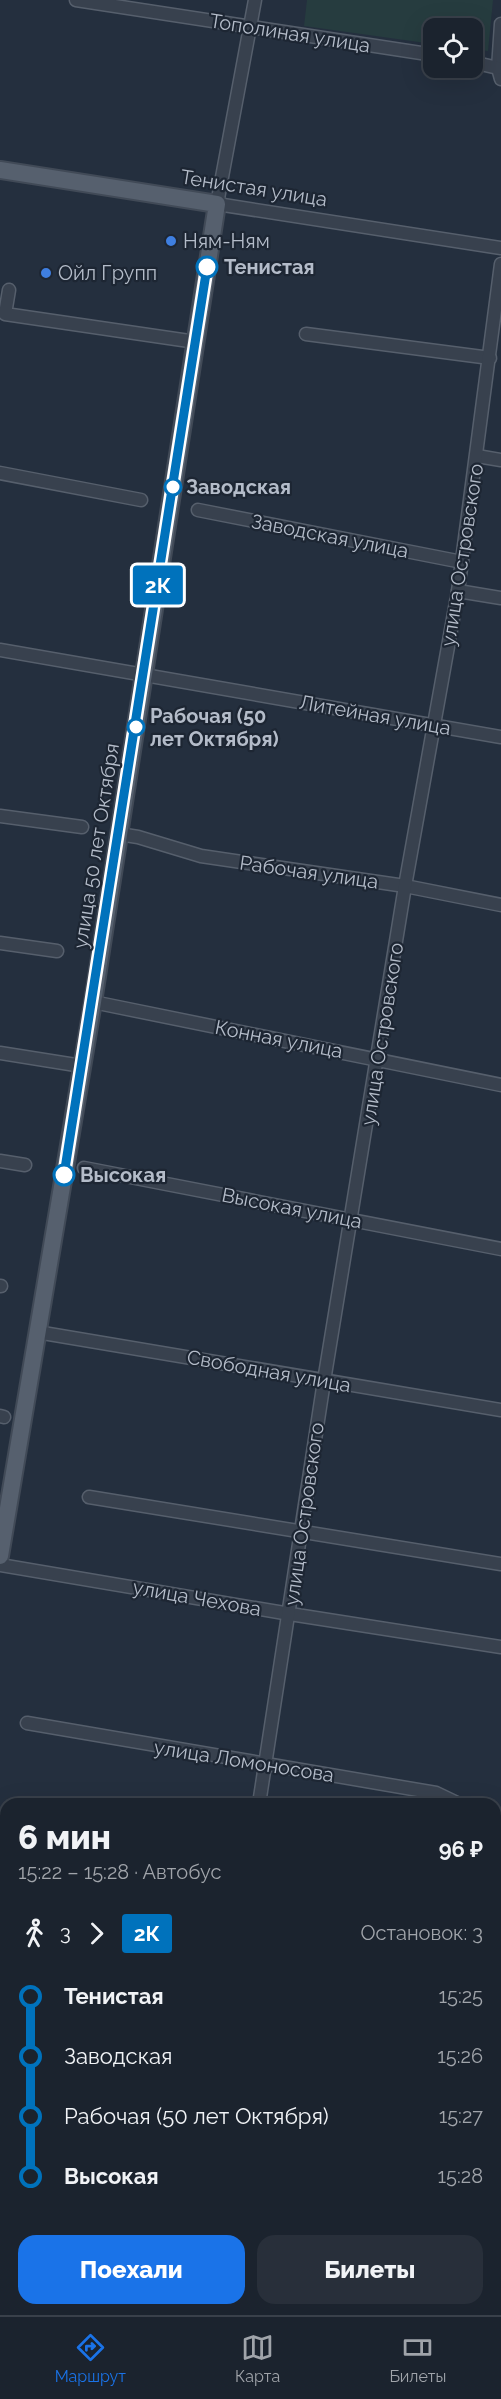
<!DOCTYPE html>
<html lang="ru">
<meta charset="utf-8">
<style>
body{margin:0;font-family:Raleway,sans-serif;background:#282f3a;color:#f1f3f6;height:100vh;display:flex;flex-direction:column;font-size:22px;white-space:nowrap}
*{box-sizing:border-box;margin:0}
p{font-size:20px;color:#a0a4aa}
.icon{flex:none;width:33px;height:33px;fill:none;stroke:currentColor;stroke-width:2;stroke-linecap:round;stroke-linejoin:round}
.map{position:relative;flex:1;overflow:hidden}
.sheet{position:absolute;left:0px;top:1798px;width:501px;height:518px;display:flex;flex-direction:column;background:#1b232e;border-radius:18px 18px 0 0;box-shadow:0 6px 24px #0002,0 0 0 2px #39404a}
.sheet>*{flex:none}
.badge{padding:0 12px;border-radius:4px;font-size:21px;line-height:39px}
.fabs{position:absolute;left:423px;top:18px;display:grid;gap:12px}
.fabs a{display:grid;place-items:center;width:60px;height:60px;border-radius:12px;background:#1b232e;box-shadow:0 6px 24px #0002,0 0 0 2px #39404a;font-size:30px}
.map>.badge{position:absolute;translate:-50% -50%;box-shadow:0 0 0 3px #fff}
.legs{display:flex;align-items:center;gap:9px;height:66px;padding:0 18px;font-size:20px}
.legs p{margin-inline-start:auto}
.head{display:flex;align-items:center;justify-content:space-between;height:102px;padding:0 18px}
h1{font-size:33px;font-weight:800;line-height:45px}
.action{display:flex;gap:12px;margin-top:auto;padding:12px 18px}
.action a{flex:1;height:69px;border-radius:18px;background:#1a73e8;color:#fff;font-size:24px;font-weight:800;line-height:69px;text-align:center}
.action a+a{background:#282f3a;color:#f1f3f6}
ul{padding:0 18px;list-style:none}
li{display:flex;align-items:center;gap:21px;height:60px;font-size:22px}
li i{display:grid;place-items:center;width:9px;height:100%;margin:0 8px;background:currentColor}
li i::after{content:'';width:15px;height:15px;margin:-8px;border:4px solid;border-radius:50%;background:#1b232e}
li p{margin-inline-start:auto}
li:first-child i{background:linear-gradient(#0000 50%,currentColor 0)}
li:last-child i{background:linear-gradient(currentColor 50%,#0000 0)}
.menu{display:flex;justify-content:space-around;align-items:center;height:84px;border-top:2px solid #39404a;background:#1b232e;font-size:16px;color:#a0a4aa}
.menu a{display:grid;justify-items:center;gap:3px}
.menu .selected{color:#1a73e8}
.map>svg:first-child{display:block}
.green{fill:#263c3f}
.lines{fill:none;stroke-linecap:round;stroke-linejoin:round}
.stream{stroke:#394c67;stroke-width:2}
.minor-casing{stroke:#565f6c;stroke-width:15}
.major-casing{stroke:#414a57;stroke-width:20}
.minor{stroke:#38414e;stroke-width:12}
.major{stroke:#56606e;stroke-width:16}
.line-1-casing{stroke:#fff;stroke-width:14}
.line-1{stroke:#0072bc;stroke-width:9}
.shop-dot{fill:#3f7fe0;stroke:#1d2633;stroke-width:2}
.stop-1-dot{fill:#fff;stroke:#0072bc;stroke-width:3}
.labels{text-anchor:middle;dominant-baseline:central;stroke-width:4.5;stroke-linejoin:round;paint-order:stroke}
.street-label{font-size:20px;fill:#b4bcc9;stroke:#1d2633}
.poi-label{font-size:20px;fill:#b4bcc9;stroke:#1d2633;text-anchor:start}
.stop-label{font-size:20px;font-weight:bold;fill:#b4bcc9;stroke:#1d2633;text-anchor:start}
</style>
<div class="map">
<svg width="501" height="2315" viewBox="0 0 501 2315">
<rect width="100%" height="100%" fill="#242f3e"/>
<!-- green -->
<polygon class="green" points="307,0 493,0 488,51 473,49 472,28 434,28 433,44 304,26"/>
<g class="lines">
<!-- stream -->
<g class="stream">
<polyline points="0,1898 6,1899"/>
<polyline points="495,1972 501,1972"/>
</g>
<!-- minor casing -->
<g class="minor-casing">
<g id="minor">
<polyline points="76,0 434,55"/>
<polyline points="255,0 217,204 501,248"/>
<polyline points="501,24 498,68 501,79"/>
<polyline points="472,62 498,68"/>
<polyline points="9,290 5,314 196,342"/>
<polyline points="306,334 490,358"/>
<polyline points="477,456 501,460"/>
<polyline points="0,473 141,500"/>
<polyline points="198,510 462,562"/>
<polyline points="458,591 501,598"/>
<polyline points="0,650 501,737"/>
<polyline points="0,816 82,827"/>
<polyline points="119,834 138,837 201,856 405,886 501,905"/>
<polyline points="0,943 57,951"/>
<polyline points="93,1002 501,1085"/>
<polyline points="0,1053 82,1066"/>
<polyline points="0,1161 25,1165"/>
<polyline points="84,1168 501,1249"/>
<polyline points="0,1286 1,1286"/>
<polyline points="37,1332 501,1410"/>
<polyline points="0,1416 4,1417"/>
<polyline points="89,1497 501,1564"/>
<polyline points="0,1565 290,1614 501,1647"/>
<polyline points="27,1723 436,1793 459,1804"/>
<polyline points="259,1804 324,1381 405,886 458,591 501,264"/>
<polyline points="495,1818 501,1820"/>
<polyline points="0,1869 6,1870"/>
<polyline points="0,1914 6,1914"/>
<polyline points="495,1946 501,1946"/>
<polyline points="495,1998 501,1999"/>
<polyline points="495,2291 501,2250"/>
<polyline points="175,2315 175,2310"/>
<polyline points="491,2315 492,2310"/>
</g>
</g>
<!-- major casing -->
<g class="major-casing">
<g id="major">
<polyline points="0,170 217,204 93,1002 0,1556"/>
<polyline points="0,2224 6,2225"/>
<polyline points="495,2302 501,2303"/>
</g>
</g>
<!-- minor -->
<use href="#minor" class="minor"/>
<!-- major -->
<use href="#major" class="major"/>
</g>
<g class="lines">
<!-- line-1 casing -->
<g class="line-1-casing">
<polyline id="line-1" points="64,1175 207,267"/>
</g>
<!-- line-1 -->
<use href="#line-1" class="line-1"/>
</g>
<!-- markers -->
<g class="shop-dot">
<circle cx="171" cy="241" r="6"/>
<circle cx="46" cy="273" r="6"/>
</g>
<g class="stop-1-dot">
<circle cx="207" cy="267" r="10"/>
<circle cx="173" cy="487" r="8"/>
<circle cx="136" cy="727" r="8"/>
<circle cx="64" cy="1175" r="10"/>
</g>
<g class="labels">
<!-- street labels -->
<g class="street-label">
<text transform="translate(290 33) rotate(9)">Тополиная улица</text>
<text transform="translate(254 188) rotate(9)">Тенистая улица</text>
<text transform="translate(330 536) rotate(11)">Заводская улица</text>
<text transform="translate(462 555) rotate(-81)">улица Островского</text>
<text transform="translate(375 715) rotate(10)">Литейная улица</text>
<text transform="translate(96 846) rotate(-81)">улица 50 лет Октября</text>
<text transform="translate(309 872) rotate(8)">Рабочая улица</text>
<text transform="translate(382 1034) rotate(-81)">улица Островского</text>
<text transform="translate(279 1039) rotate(11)">Конная улица</text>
<text transform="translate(292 1208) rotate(11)">Высокая улица</text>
<text transform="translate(269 1371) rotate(10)">Свободная улица</text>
<text transform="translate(304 1514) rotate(-82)">улица Островского</text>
<text transform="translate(197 1598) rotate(10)">улица Чехова</text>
<text transform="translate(244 1761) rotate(9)">улица Ломоносова</text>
</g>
<!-- poi labels -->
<g class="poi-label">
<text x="183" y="241">Ням-Ням</text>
<text x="58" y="273">Ойл Групп</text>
</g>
<!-- stop labels -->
<g class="stop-label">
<text x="224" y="267">Тенистая</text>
<text x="186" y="487">Заводская</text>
<text x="150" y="716">Рабочая (50<tspan x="150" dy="23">лет Октября)</tspan></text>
<text x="80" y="1175">Высокая</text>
</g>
</g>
</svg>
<div class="fabs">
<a><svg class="icon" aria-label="locate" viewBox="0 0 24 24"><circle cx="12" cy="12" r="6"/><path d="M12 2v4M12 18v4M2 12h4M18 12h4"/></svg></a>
</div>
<b class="badge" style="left:158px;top:585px;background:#0072bc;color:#fff">2К</b>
<section class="sheet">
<div class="head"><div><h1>6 мин</h1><p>15:22 – 15:28 · Автобус</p></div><b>96 ₽</b></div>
<div class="legs"><svg class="icon" aria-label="walk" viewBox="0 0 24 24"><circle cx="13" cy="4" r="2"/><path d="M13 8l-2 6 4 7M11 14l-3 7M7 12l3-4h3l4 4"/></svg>3<svg class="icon" aria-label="forward" viewBox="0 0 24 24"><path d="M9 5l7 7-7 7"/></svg><b class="badge" style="background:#0072bc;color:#fff">2К</b><p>Остановок: 3</p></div>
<ul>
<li><i style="color:#0072bc"></i><b>Тенистая</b><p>15:25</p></li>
<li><i style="color:#0072bc"></i><span>Заводская</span><p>15:26</p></li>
<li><i style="color:#0072bc"></i><span>Рабочая (50 лет Октября)</span><p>15:27</p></li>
<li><i style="color:#0072bc"></i><b>Высокая</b><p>15:28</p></li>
</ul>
<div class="action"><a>Поехали</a><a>Билеты</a></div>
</section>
</div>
<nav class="menu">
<a class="selected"><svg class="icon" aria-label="directions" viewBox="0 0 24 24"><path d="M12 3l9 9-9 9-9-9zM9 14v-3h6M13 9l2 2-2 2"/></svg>Маршрут</a>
<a><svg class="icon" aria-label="map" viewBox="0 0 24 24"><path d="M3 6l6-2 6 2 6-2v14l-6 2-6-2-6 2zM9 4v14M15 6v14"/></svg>Карта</a>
<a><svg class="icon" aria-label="tickets" viewBox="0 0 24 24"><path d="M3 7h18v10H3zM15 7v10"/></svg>Билеты</a>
</nav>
